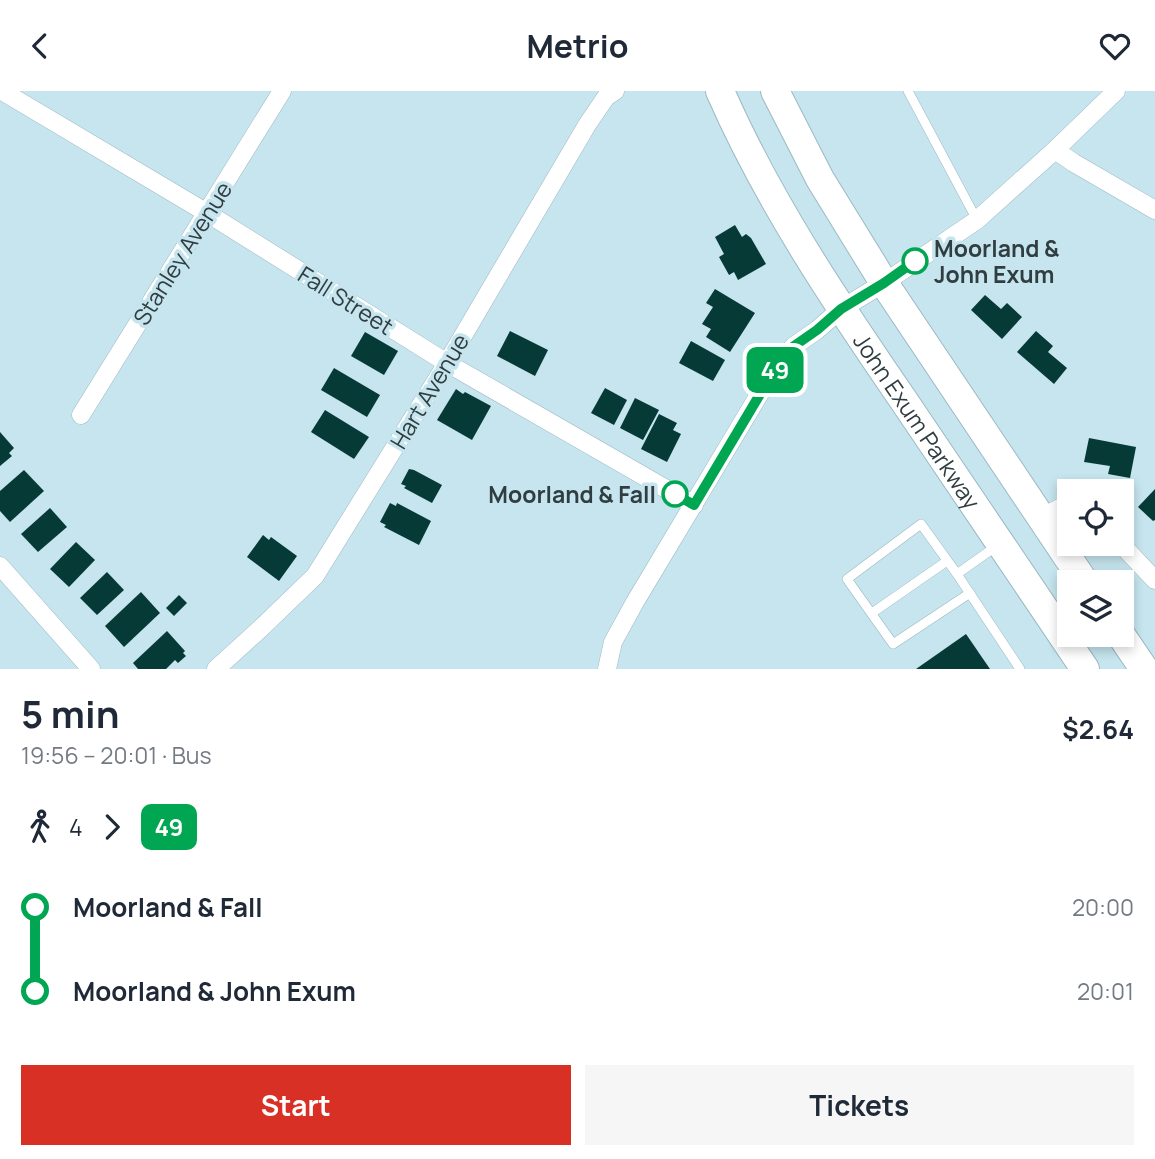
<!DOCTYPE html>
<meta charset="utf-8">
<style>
body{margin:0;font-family:Manrope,sans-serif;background:#f6f6f7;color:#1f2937;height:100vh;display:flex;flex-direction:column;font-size:26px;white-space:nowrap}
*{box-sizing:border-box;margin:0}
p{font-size:23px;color:#747a83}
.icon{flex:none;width:38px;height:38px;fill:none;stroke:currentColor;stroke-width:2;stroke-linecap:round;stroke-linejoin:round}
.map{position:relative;height:578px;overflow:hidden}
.side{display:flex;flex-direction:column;background:#fff;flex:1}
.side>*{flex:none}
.badge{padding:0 14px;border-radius:10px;font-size:24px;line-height:46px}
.controls{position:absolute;left:1057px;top:388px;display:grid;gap:14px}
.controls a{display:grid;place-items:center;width:77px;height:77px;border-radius:0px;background:#fff;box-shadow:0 4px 10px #0003;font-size:35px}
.map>.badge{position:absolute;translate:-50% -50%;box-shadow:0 0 0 4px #fff}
.legs{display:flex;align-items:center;gap:10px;height:77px;padding:0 21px;font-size:23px}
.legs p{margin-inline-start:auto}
.headline{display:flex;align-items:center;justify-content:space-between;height:119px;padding:0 21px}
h1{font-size:38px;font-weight:700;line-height:52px}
.cta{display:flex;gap:14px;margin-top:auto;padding:14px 21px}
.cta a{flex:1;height:80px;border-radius:0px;background:#d93025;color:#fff;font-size:28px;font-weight:700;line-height:80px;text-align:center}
.cta a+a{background:#f6f6f7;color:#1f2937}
ul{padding:0 21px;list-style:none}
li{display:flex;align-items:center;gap:24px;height:84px;font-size:26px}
li i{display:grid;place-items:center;width:10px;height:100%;margin:0 9px;background:currentColor}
li i::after{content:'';width:18px;height:18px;margin:-9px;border:5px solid;border-radius:50%;background:#fff}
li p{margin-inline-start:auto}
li:first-child i{background:linear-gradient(#0000 50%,currentColor 0)}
li:last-child i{background:linear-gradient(currentColor 50%,#0000 0)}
header{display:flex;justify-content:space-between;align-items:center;height:91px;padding:0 21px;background:#fff;font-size:32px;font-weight:700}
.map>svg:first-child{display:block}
.building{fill:#063a36}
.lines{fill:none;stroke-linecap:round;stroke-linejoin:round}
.service-casing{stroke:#9cb9c2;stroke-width:10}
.minor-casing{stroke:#9cb9c2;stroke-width:19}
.primary-casing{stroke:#9cb9c2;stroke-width:30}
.service{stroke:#fff;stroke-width:9}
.minor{stroke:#fff;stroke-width:18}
.primary{stroke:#fff;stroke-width:28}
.line-1-casing{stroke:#fff;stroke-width:16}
.line-1{stroke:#00a651;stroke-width:10}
.stop-1-dot{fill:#fff;stroke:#00a651;stroke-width:3.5}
.labels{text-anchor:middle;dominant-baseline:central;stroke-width:7;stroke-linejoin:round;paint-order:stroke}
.stop-label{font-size:23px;font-weight:bold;fill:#313e41;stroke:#c6e5ee;text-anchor:start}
.street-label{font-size:23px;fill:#313e41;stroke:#c6e5ee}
</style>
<header><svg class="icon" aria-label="back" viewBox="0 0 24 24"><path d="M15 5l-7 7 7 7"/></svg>Metrio<svg class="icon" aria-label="heart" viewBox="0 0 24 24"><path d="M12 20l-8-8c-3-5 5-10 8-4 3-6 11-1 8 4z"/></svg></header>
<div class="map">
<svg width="1155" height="578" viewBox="0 0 1155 578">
<rect width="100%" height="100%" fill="#c6e5ee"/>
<!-- building -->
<g class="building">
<polygon points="735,134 742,146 746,143 751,147 766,173 738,189 734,181 729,184 719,166 724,163 715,146"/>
<polygon points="715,198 755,222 730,261 706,246 711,238 702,233 713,216 706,212"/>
<polygon points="985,204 1001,218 1007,212 1022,226 1002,248 971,219"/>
<polygon points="510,240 548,259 535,285 497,265"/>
<polygon points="1036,240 1053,255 1048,261 1067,277 1054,293 1017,261"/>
<polygon points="365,241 398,260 384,284 351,265"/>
<polygon points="691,250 725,269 713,290 679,272"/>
<polygon points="334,277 380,304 367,326 321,299"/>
<polygon points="605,297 627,309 614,334 591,322"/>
<polygon points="456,298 463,303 465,301 491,315 472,349 437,329"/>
<polygon points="635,307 659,319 643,349 620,337"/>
<polygon points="325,319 369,346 354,368 311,341"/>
<polygon points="659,323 677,332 673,339 681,343 667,371 641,358"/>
<polygon points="0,341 14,357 9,362 12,365 0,375"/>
<polygon points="1089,347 1136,356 1130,387 1108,383 1110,375 1084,371"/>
<polygon points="409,378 414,379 442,394 432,412 404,397 406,395 401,393"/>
<polygon points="24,379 44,400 10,431 0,420 0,400"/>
<polygon points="1155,398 1155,429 1153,430 1138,416"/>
<polygon points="390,412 396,415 397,412 431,430 419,454 384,436 386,434 380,431"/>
<polygon points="50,417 67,436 38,461 21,443"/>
<polygon points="263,444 269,449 271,446 297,465 279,490 247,466"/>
<polygon points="76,451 95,469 69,496 50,478"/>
<polygon points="107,481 124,499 97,524 80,507"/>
<polygon points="141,501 160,522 124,556 105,535"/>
<polygon points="179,504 187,512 174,525 166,517"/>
<polygon points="167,540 185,560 183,562 186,565 178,572 175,569 166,578 138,578 133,572"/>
<polygon points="966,543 990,578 916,578"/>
</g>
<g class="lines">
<!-- service casing -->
<g class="service-casing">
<g id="service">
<polyline points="908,0 977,129"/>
<polyline points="957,483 1020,578"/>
<polyline points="970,502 893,553 847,488 921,433 957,483 998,454"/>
<polyline points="872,522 947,470"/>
</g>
</g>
<!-- minor casing -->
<g class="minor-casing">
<g id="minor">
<polyline points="2,0 207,122 447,272 694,414"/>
<polyline points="1055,59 1074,72 1155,119"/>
<polyline points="81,324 282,0"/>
<polyline points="1041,427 1069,412"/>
<polyline points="1121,453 1155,489"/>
<polyline points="0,475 91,578"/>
<polyline points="216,578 260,538 315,485 447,272 587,34 606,6 615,0"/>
<polyline points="607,578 613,551 635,511 775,277 794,255 817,239 841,218 884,192 977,129 1055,59 1116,0"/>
</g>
</g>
<!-- primary casing -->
<g class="primary-casing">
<g id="primary">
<path id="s1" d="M720,0c48,110 116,211 184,310 60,89 121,179 181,268"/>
<polyline points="775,0 820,88 884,192 1085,492"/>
<polyline points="1121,544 1144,578"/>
</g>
</g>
<!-- service -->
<use href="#service" class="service"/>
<!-- minor -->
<use href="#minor" class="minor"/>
<!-- primary -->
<use href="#primary" class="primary"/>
</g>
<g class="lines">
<!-- line-1 casing -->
<g class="line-1-casing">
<polyline id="line-1" points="675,403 694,414 775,278 794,255 817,239 841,218 884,192 915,170"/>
</g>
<!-- line-1 -->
<use href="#line-1" class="line-1"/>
</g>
<!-- markers -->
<g class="stop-1-dot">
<circle cx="915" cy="170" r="12"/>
<circle cx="675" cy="403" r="12"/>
</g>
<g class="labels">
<!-- stop labels -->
<g class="stop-label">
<text x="934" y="157">Moorland &amp;<tspan x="934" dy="26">John Exum</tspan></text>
<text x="656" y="403" text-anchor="end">Moorland &amp; Fall</text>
</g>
<!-- street labels -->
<g class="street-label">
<text transform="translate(182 162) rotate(-58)">Stanley Avenue</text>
<text transform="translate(346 209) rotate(32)">Fall Street</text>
<text transform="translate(429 300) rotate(-59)">Hart Avenue</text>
<text stroke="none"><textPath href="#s1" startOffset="385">John Exum Parkway</textPath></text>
</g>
</g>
</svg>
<div class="controls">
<a><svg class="icon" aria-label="locate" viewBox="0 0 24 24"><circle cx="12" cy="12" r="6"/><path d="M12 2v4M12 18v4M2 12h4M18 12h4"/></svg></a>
<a><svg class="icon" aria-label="layers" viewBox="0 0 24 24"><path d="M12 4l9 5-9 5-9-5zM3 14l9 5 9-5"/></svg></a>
</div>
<b class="badge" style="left:775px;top:279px;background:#00a651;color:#fff">49</b>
</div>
<section class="side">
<div class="headline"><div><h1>5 min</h1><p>19:56 – 20:01 · Bus</p></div><b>$2.64</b></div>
<div class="legs"><svg class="icon" aria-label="walk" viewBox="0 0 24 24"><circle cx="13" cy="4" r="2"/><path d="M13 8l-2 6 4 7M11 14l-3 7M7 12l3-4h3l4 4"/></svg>4<svg class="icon" aria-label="forward" viewBox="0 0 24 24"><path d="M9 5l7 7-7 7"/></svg><b class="badge" style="background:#00a651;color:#fff">49</b></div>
<ul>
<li><i style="color:#00a651"></i><b>Moorland &amp; Fall</b><p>20:00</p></li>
<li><i style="color:#00a651"></i><b>Moorland &amp; John Exum</b><p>20:01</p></li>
</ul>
<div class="cta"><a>Start</a><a>Tickets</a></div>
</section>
